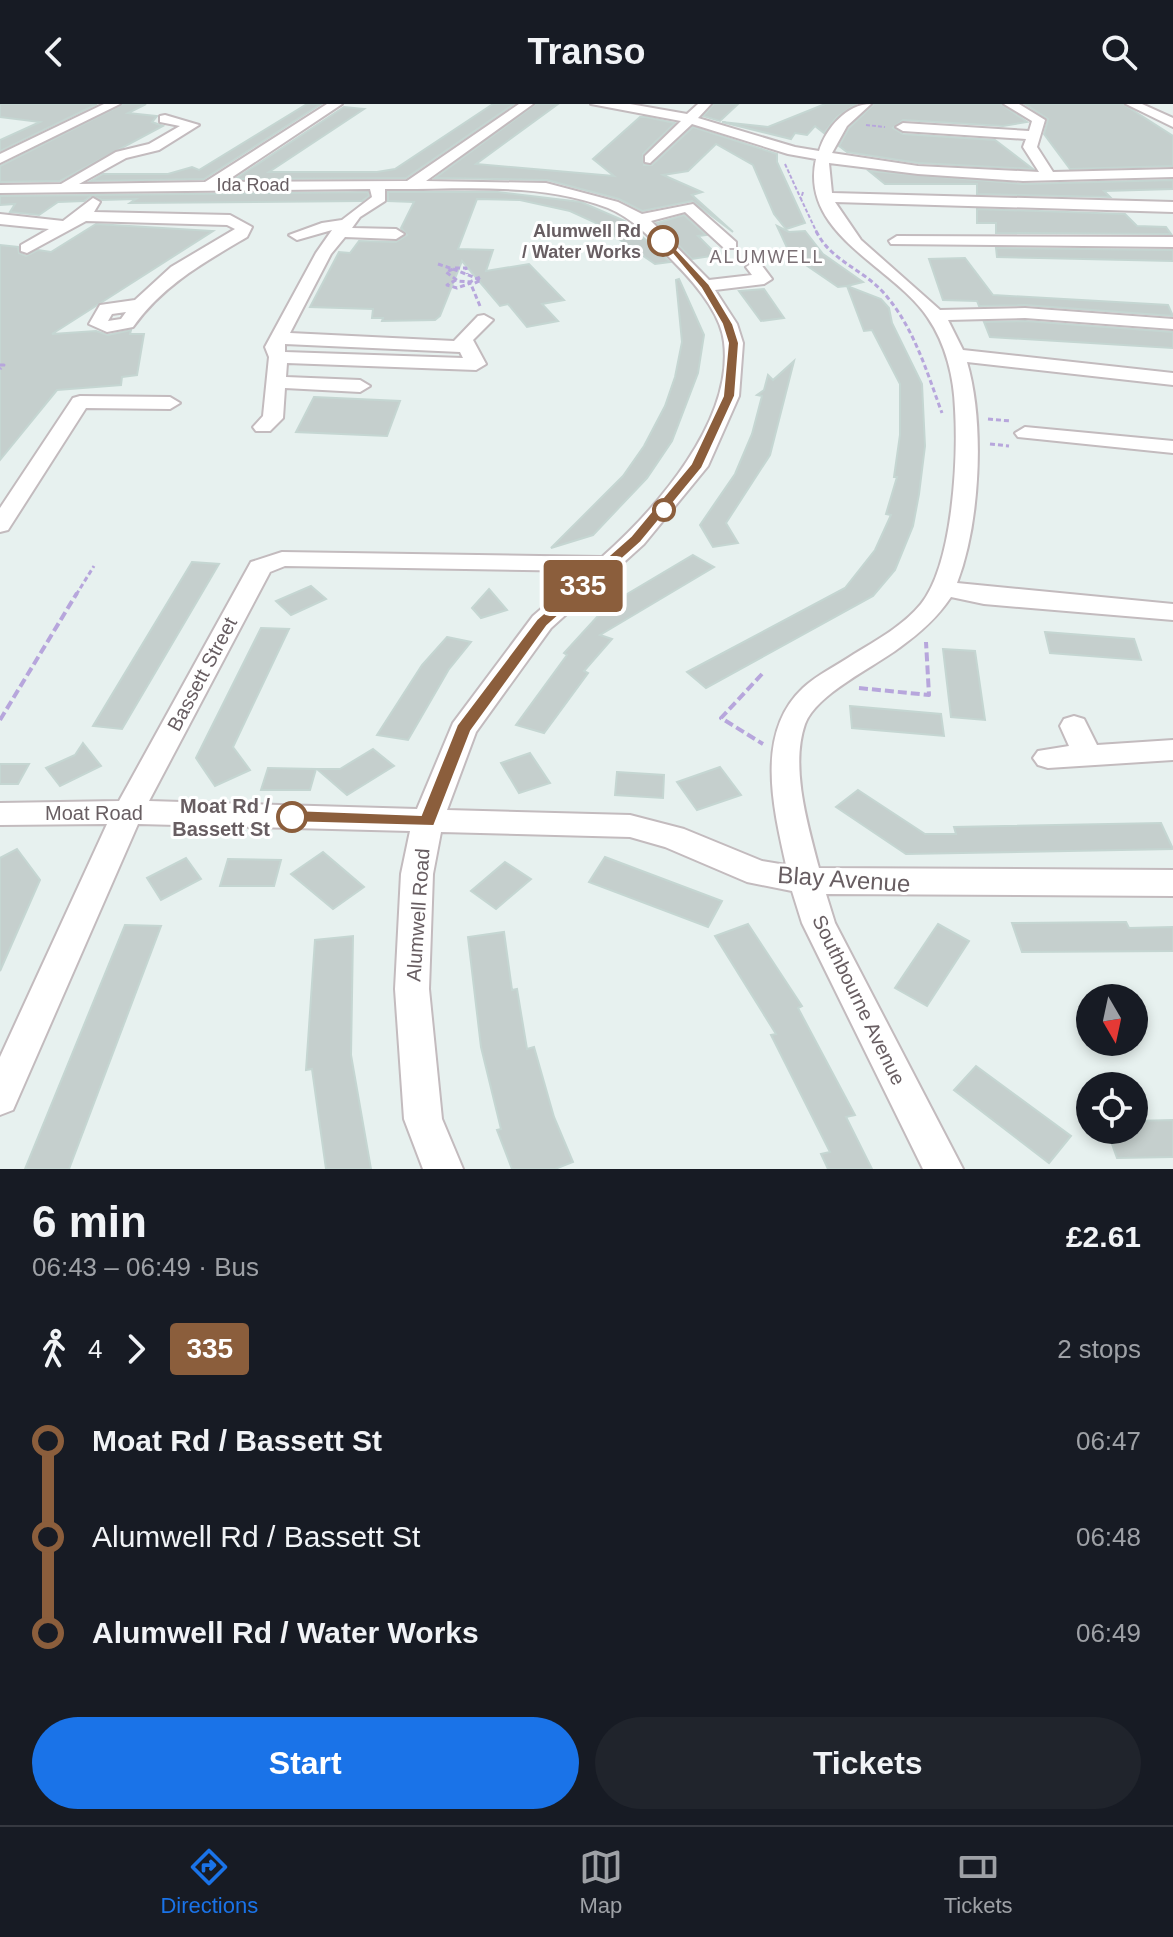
<!DOCTYPE html>
<meta charset="utf-8">
<style>
body{margin:0;font-family:Arial,sans-serif;background:#20242c;color:#f1f3f6;height:100vh;display:flex;flex-direction:column;font-size:30px;white-space:nowrap}
*{box-sizing:border-box;margin:0}
p{font-size:26px;color:#9ea1a6}
.icon{flex:none;width:44px;height:44px;fill:none;stroke:currentColor;stroke-width:2;stroke-linecap:round;stroke-linejoin:round}
.map{position:relative;height:1065px;overflow:hidden}
.details{display:flex;flex-direction:column;background:#171b24;flex:1}
.details>*{flex:none}
.badge{padding:0 16px;border-radius:6px;font-size:28px;line-height:52px}
.needle{width:52px;rotate:171deg}
.fabs{position:absolute;left:1076px;top:880px;display:grid;gap:16px}
.fabs a{display:grid;place-items:center;width:72px;height:72px;border-radius:50%;background:#171b24;box-shadow:0 4px 12px #0003;font-size:40px}
.map>.badge{position:absolute;translate:-50% -50%;box-shadow:0 0 0 4px #fff}
.legs{display:flex;align-items:center;gap:12px;height:88px;padding:0 32px;font-size:26px}
.legs p{margin-inline-start:auto}
.overview{display:flex;align-items:center;justify-content:space-between;height:136px;padding:0 32px}
h1{font-size:44px;font-weight:800;line-height:60px}
.primary-button{display:flex;gap:16px;margin-top:auto;padding:16px 32px}
.primary-button a{flex:1;height:92px;border-radius:48px;background:#1a73e8;color:#fff;font-size:32px;font-weight:800;line-height:92px;text-align:center}
.primary-button a+a{background:#20242c;color:#f1f3f6}
ul{padding:0 32px;list-style:none}
li{display:flex;align-items:center;gap:28px;height:96px;font-size:30px}
li i{display:grid;place-items:center;width:12px;height:100%;margin:0 10px;background:currentColor}
li i::after{content:'';width:20px;height:20px;margin:-10px;border:6px solid;border-radius:50%;background:#171b24}
li p{margin-inline-start:auto}
li:first-child i{background:linear-gradient(#0000 50%,currentColor 0)}
li:last-child i{background:linear-gradient(currentColor 50%,#0000 0)}
header{display:flex;justify-content:space-between;align-items:center;height:104px;padding:0 32px;background:#171b24;font-size:36px;font-weight:800}
.menu{display:flex;justify-content:space-around;align-items:center;height:112px;border-top:2px solid #363941;background:#171b24;font-size:22px;color:#9ea1a6}
.menu a{display:grid;justify-items:center;gap:4px}
.menu .on{color:#1a73e8}
.map>svg:first-child{display:block}
.building{fill:#c5cfcd;stroke:#c5d6d2;stroke-width:2}
.lines{fill:none;stroke-linecap:round;stroke-linejoin:round}
.minor-casing{stroke:#c3bbbe;stroke-width:4}
.path-far2{stroke:#b7a6dc;stroke-width:2;stroke-dasharray:4 2;stroke-linecap:butt}
.path-far1{stroke:#b7a6dc;stroke-width:3;stroke-dasharray:5 3;stroke-linecap:butt}
.path{stroke:#b7a6dc;stroke-width:4;stroke-dasharray:9 4;stroke-linecap:butt}
.minor{fill:#fff;fill-rule:evenodd}
.line-1{fill:#8b5e3c;stroke:#fff;stroke-width:2}
.stop-1-dot{fill:#fff;stroke:#8b5e3c;stroke-width:4}
.labels{text-anchor:middle;dominant-baseline:central;stroke-width:6;stroke-linejoin:round;paint-order:stroke}
.far-street-label{font-size:18px;fill:#685e62;stroke:#fff}
.far-stop-label{font-size:18px;font-weight:bold;fill:#685e62;stroke:#fff;text-anchor:end}
.far-neighbourhood-label{font-size:18px;letter-spacing:2px;fill:#7a6f74;stroke:#fff}
.street-label{font-size:20px;fill:#685e62;stroke:#fff}
.stop-label{font-size:20px;font-weight:bold;fill:#685e62;stroke:#fff;text-anchor:end}
.near-street-label{font-size:24px;fill:#685e62;stroke:#fff}
</style>
<header><svg class="icon" aria-label="back" viewBox="0 0 24 24"><path d="M15 5l-7 7 7 7"/></svg>Transo<svg class="icon" aria-label="search" viewBox="0 0 24 24"><circle cx="10" cy="10" r="6"/><path d="M15 15l6 6"/></svg></header>
<div class="map">
<svg width="1173" height="1065" viewBox="0 0 1173 1065">
<rect width="100%" height="100%" fill="#e7f1ef"/>
<!-- building -->
<g class="building">
<polygon points="0,0 97,0 0,47 0,36 40,18 0,13"/>
<polygon points="123,0 146,0 128,9 157,12 152,18 163,22 60,77 0,78 0,62"/>
<polygon points="307,0 321,0 204,75 91,77 103,70 168,70 192,63 199,66"/>
<polygon points="493,0 514,0 406,74 235,75 344,3 364,5 269,68 377,68 395,65"/>
<polygon points="536,0 558,0 476,60 614,72 593,55 640,13 646,13 675,19 643,50 644,61 652,61 693,23 777,50 777,58 805,119 786,125 774,110 753,61 716,40 688,67 663,71 702,88 692,91 733,128 692,97 642,107 619,95 547,76 435,74"/>
<polygon points="714,0 738,0 720,17 703,12"/>
<polygon points="825,0 856,0 837,13 824,29 815,22 807,31 795,29 791,35 722,18 768,23"/>
<polygon points="874,0 1001,0 1027,18 1003,22 903,16 893,24 903,30 995,36 1033,65 918,59 847,48 839,42 849,24"/>
<polygon points="1025,0 1123,0 1173,32 1173,62 1070,65 1044,30 1048,15"/>
<polygon points="869,67 1023,80 1173,76 1173,85 1104,87 1110,93 977,90 977,80 885,80"/>
<polygon points="368,88 369,92 362,97 130,99 136,95 102,96 91,92 84,97 58,98 39,111 10,108 15,100 0,101 0,92"/>
<polygon points="388,88 498,88 581,98 625,117 670,158 655,160 594,118 570,107 520,96 477,95 458,145 493,146 486,167 529,160 564,196 542,200 558,217 527,223 508,200 500,202 462,157 440,212 435,216 382,217 383,214 372,214 373,205 310,203 339,148 350,149 359,137 396,138 407,131 401,124 414,98 388,97"/>
<polygon points="977,105 1125,110 1137,122 1166,123 1171,130 996,129 996,119 977,119"/>
<polygon points="684,111 706,131 698,132 717,151 692,155 657,119"/>
<polygon points="96,120 213,127 52,230 96,227 108,231 131,226 130,230 144,230 137,271 122,273 121,281 57,286 0,356 0,141 18,143 19,149 26,152 38,146 51,148"/>
<polygon points="777,122 789,128 805,127 823,150 863,178 847,182 881,195 889,204 892,219 922,280 925,342 919,390 913,422 895,466 873,492 706,584 687,568 845,484 875,446 891,411 886,410 897,373 894,373 900,331 900,280 872,226 864,227 847,182 838,183 790,150"/>
<polygon points="996,144 1173,146 1173,157 997,153"/>
<polygon points="965,154 993,191 1168,201 1173,212 1025,201 979,202 977,197 943,196 929,155"/>
<polygon points="679,175 704,231 698,269 672,337 647,374 593,431 551,444 623,372 644,342 665,302 675,273 682,238 676,176"/>
<polygon points="764,185 784,214 761,217 739,187"/>
<polygon points="1025,217 1173,228 1173,244 990,233 984,218"/>
<polygon points="794,257 770,351 726,419 738,439 713,443 700,421 735,370 752,330 762,292 757,291 764,286 768,271 773,276"/>
<polygon points="314,293 400,297 387,332 296,328"/>
<polygon points="693,451 714,463 600,531 612,535 584,567 588,569 544,629 516,621 567,551 564,549 607,502"/>
<polygon points="192,458 219,460 122,625 93,622"/>
<polygon points="311,482 326,495 291,511 276,497"/>
<polygon points="489,485 507,506 481,514 472,504"/>
<polygon points="261,524 289,525 233,643 250,666 215,682 196,654"/>
<polygon points="1045,528 1134,535 1141,556 1050,549"/>
<polygon points="447,533 471,538 449,565 408,636 377,631 422,561"/>
<polygon points="943,545 975,547 985,616 951,613"/>
<polygon points="850,602 941,610 944,632 852,624"/>
<polygon points="83,639 101,662 60,682 46,664 75,651"/>
<polygon points="373,645 394,662 347,691 317,665 340,665"/>
<polygon points="530,649 550,679 519,689 501,659"/>
<polygon points="0,660 29,660 18,680 0,680"/>
<polygon points="720,663 741,691 697,706 677,678"/>
<polygon points="268,664 316,665 310,686 261,686"/>
<polygon points="617,668 664,671 663,694 615,691"/>
<polygon points="858,686 925,730 956,730 954,723 1161,719 1173,745 906,750 836,703"/>
<polygon points="17,745 40,776 0,867 0,754"/>
<polygon points="323,748 364,783 333,805 291,770"/>
<polygon points="605,753 722,797 708,823 589,778"/>
<polygon points="186,754 201,775 161,796 147,774"/>
<polygon points="228,755 281,756 274,782 220,782"/>
<polygon points="505,758 531,775 496,805 471,787"/>
<polygon points="1126,818 1129,824 1173,823 1173,847 1022,848 1012,819"/>
<polygon points="748,820 802,902 798,904 855,1011 846,1013 872,1065 828,1065 821,1050 830,1048 771,931 776,930 715,832"/>
<polygon points="938,820 969,837 927,902 895,884"/>
<polygon points="125,821 161,822 69,1065 25,1065"/>
<polygon points="504,828 512,886 517,885 527,945 534,943 554,1013 573,1058 555,1065 512,1065 497,1026 501,1025 481,943 468,833"/>
<polygon points="353,832 351,951 371,1065 326,1065 312,965 306,966 315,836"/>
<polygon points="976,962 1071,1032 1049,1059 954,986"/>
<polygon points="1173,1016 1173,1053 1117,1054 1107,1026 1134,1026 1134,1017"/>
</g>
<g class="lines">
<!-- minor casing -->
<g class="minor-casing">
<g id="minor">
<polygon points="104,0 120,0 0,59 0,50"/>
<path d="M327,0h15l-117,78 182,-1 112,-77h14l-107,77 120,2 72,19 24,12 51,-10 43,38v6h-12l-39,-36 -34,9 58,59 43,-5 -6,-8 8,-5 6,1 12,16 -8,5 -49,6 22,34 6,19 -4,53 -31,70 -64,78 -93,84 -75,104 -29,78 183,5 54,14 78,32 24,4c-13,-58 -31,-132 17,-177 15,-14 35,-23 51,-34 23,-14 50,-29 67,-50 32,-40 37,-145 34,-195 -1,-31 -9,-65 -27,-91 -34,-52 -129,-83 -112,-159l-28,-5 -96,-30 -42,39 -5,-1v-6l36,-35 -90,-17h39l57,10 11,-10h13l-13,14 97,29 24,4c7,-23 28,-47 52,-47l-24,22 -15,27 86,13 121,6 -16,-25 3,-8 -123,-8 -7,-4 7,-4 126,8 3,-10 -28,-17h15l26,16 -8,27 16,25 120,-3v8l-150,4 -105,-7 -89,-11 3,30 341,9v10l-338,-10 26,38 79,70 85,-2 148,11v10l-148,-11 -77,2 15,30 210,23v12l-206,-23c18,62 13,161 -10,221l216,21v16l-189,-16 -33,-7c-14,21 -31,36 -52,51 -25,19 -83,46 -94,76 -15,43 3,102 14,144l354,2v26l-347,-2 9,29 128,246h-40l-121,-246 -10,-32 -45,-9 -82,-35 -35,-10 -189,-5 -8,42 -4,115 13,130 21,50h-40l-19,-50 -9,-130 6,-115 9,-43 -272,-7 -125,286 -13,5v-58l107,-233 -107,1v-22l119,-2 132,-239 31,-10 320,5c54,-48 132,-136 122,-215 -3,-29 -31,-61 -51,-81 -20,-20 -38,-42 -65,-53 -70,-27 -150,-18 -223,-19v12l-25,16 -8,11 44,1 8,5 -8,5 -51,-2 -14,17 -41,79 164,8 24,-25 6,-1 9,5 -20,20 13,24 -10,6 -189,-7 -1,14 74,3 10,6 -10,6 -75,-4 -2,30 -13,13h-14l-3,-4 10,-11 6,-59 -4,-10 51,-94 16,-23 -35,10 -8,-5 33,-12 20,-3 30,-23 -2,-8 -370,4v-8l61,-1 55,-32 33,-8 31,-18 -20,-4v-6l5,-1 34,10 -40,25 -33,8 -47,26 126,-2zM285,240l175,8 3,6 -178,-6zM285,462l300,5 -52,45 -80,107 -36,86 -268,-8 121,-229z"/>
<polygon points="1126,0 1142,0 1173,14 1173,23"/>
<path d="M93,94l7,4 -6,10 136,3 22,12 -5,10c-44,26 -84,48 -114,90l-26,5 -18,-8 11,-19 35,-5 36,-33 64,-38 -8,-4 -141,-4 -59,32 -6,-2v-6l28,-16 -49,-5v-10l63,7zM126,208l-5,7 -13,2 4,-7z"/>
<polygon points="897,132 1173,133 1173,143 891,140 889,137"/>
<polygon points="80,292 170,293 180,299 170,305 86,304 8,426 0,428 0,404 73,294"/>
<polygon points="1025,323 1173,337 1173,349 1018,333 1015,329"/>
<polygon points="1074,612 1084,615 1097,641 1173,636 1173,656 1048,664 1038,661 1033,654 1038,647 1069,642 1060,622 1064,615"/>
</g>
</g>
<!-- path-far2 -->
<g class="path-far2">
<polyline points="866,21 885,23"/>
<polyline points="785,60 801,95"/>
<polyline points="803,88 801,95 817,129"/>
</g>
<!-- path-far1 -->
<g class="path-far1">
<path d="M816,127c15,30 45,37 67,61 31,35 43,78 59,121"/>
<polyline points="438,160 453,165 446,168 458,177 470,178"/>
<polyline points="455,164 466,164 467,170"/>
<polyline points="453,165 481,176 473,180"/>
<polyline points="456,176 447,181 457,184 471,179"/>
<polyline points="480,202 470,178 482,172"/>
<polyline points="0,261 4,261 0,265"/>
<polyline points="988,315 1011,317"/>
<polyline points="990,340 1009,342"/>
<polyline points="76,491 94,462"/>
</g>
<!-- path -->
<g class="path">
<polyline points="762,570 721,614 763,640"/>
<polyline points="859,584 929,591 926,538"/>
<polyline points="0,616 77,489"/>
</g>
<!-- minor -->
<use href="#minor" class="minor"/>
</g>
<!-- line-1 -->
<polygon class="line-1" points="660,135 667,135 709,180 733,220 739,239 735,292 702,364 641,438 547,522 471,627 434,722 286,718 283,713 292,706 421,711 457,621 537,515 631,432 691,360 723,292 728,239 722,220 701,184"/>
<!-- markers -->
<g class="stop-1-dot">
<circle cx="663" cy="137" r="14"/>
<circle cx="664" cy="406" r="10"/>
<circle cx="292" cy="713" r="14"/>
</g>
<g class="labels">
<!-- far-street labels -->
<g class="far-street-label">
<text x="253" y="81">Ida Road</text>
</g>
<!-- far-stop labels -->
<g class="far-stop-label">
<text x="641" y="127">Alumwell Rd<tspan x="641" dy="21">/ Water Works</tspan></text>
</g>
<!-- far-neighbourhood labels -->
<g class="far-neighbourhood-label">
<text x="767" y="153">ALUMWELL</text>
</g>
<!-- street labels -->
<g class="street-label">
<text transform="translate(202 570) rotate(-62)">Bassett Street</text>
<text x="94" y="709">Moat Road</text>
<text transform="translate(418 811) rotate(-86)">Alumwell Road</text>
<text transform="translate(859 896) rotate(64)">Southbourne Avenue</text>
</g>
<!-- stop labels -->
<g class="stop-label">
<text x="270" y="702">Moat Rd /<tspan x="270" dy="23">Bassett St</tspan></text>
</g>
<!-- near-street labels -->
<g class="near-street-label">
<text transform="translate(844 775) rotate(4)">Blay Avenue</text>
</g>
</g>
</svg>
<div class="fabs">
<a><svg class="needle" viewBox="-14 -14 28 28"><path d="M0-13l5 13h-10z" fill="#e53935"/><path d="M0 13l5-13h-10z" fill="#9ea1a6"/></svg></a>
<a><svg class="icon" aria-label="locate" viewBox="0 0 24 24"><circle cx="12" cy="12" r="6"/><path d="M12 2v4M12 18v4M2 12h4M18 12h4"/></svg></a>
</div>
<b class="badge" style="left:583px;top:482px;background:#8b5e3c;color:#fff">335</b>
</div>
<section class="details">
<div class="overview"><div><h1>6 min</h1><p>06:43 – 06:49 · Bus</p></div><b>£2.61</b></div>
<div class="legs"><svg class="icon" aria-label="walk" viewBox="0 0 24 24"><circle cx="13" cy="4" r="2"/><path d="M13 8l-2 6 4 7M11 14l-3 7M7 12l3-4h3l4 4"/></svg>4<svg class="icon" aria-label="forward" viewBox="0 0 24 24"><path d="M9 5l7 7-7 7"/></svg><b class="badge" style="background:#8b5e3c;color:#fff">335</b><p>2 stops</p></div>
<ul>
<li><i style="color:#8b5e3c"></i><b>Moat Rd / Bassett St</b><p>06:47</p></li>
<li><i style="color:#8b5e3c"></i><span>Alumwell Rd / Bassett St</span><p>06:48</p></li>
<li><i style="color:#8b5e3c"></i><b>Alumwell Rd / Water Works</b><p>06:49</p></li>
</ul>
<div class="primary-button"><a>Start</a><a>Tickets</a></div>
</section>
<nav class="menu">
<a class="on"><svg class="icon" aria-label="directions" viewBox="0 0 24 24"><path d="M12 3l9 9-9 9-9-9zM9 14v-3h6M13 9l2 2-2 2"/></svg>Directions</a>
<a><svg class="icon" aria-label="map" viewBox="0 0 24 24"><path d="M3 6l6-2 6 2 6-2v14l-6 2-6-2-6 2zM9 4v14M15 6v14"/></svg>Map</a>
<a><svg class="icon" aria-label="tickets" viewBox="0 0 24 24"><path d="M3 7h18v10H3zM15 7v10"/></svg>Tickets</a>
</nav>
